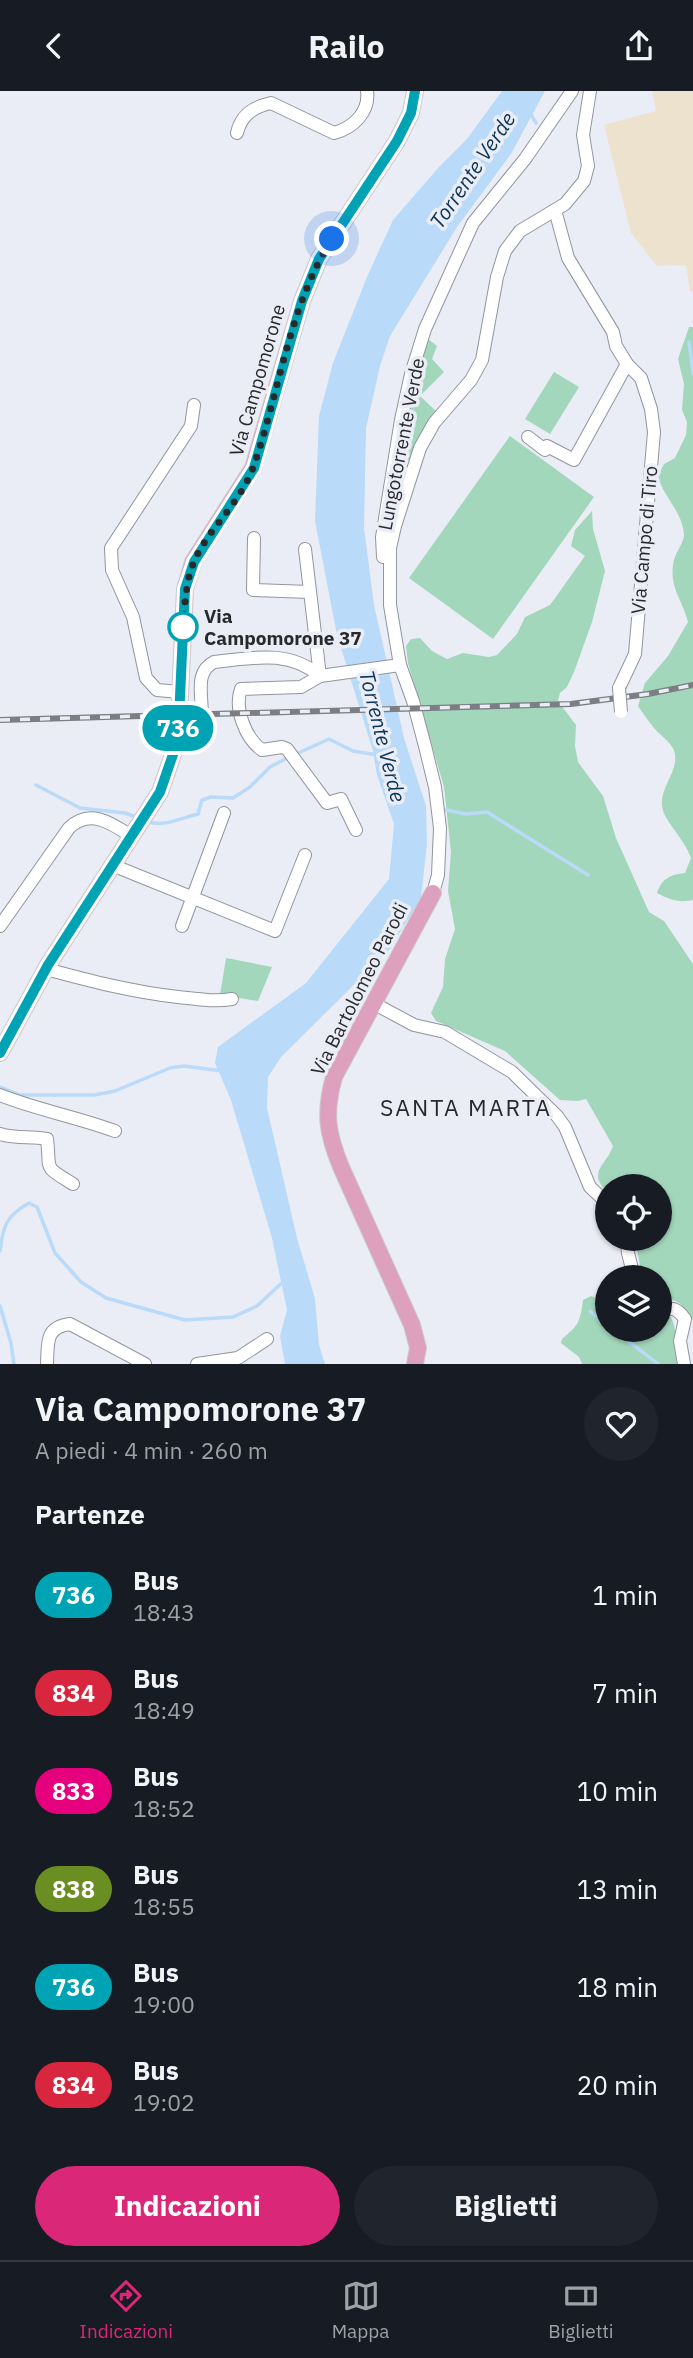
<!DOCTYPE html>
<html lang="it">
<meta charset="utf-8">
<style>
body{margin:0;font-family:"IBM Plex Sans",sans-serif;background:#20242c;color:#f1f3f6;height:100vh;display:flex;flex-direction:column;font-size:26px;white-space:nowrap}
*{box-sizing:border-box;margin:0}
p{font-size:23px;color:#9ea1a6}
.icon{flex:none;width:38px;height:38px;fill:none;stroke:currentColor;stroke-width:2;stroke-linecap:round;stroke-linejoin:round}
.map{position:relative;height:1273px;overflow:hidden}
.sheet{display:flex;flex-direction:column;background:#171b24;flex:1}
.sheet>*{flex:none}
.badge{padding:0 14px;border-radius:23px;font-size:24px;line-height:46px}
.controls{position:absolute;left:595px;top:1083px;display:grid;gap:14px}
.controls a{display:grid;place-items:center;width:77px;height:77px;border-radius:50%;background:#171b24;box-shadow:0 2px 5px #0004;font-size:35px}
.you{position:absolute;width:35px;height:35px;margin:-18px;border:5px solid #fff;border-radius:50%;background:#1a73e8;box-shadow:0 0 0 10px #1a73e833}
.map>.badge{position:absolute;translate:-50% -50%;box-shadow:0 0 0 4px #fff}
h2{padding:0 35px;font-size:26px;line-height:63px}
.round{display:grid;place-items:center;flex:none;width:74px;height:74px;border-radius:37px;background:#20242c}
.summary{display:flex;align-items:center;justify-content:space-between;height:119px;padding:0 35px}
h1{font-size:33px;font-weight:700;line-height:52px}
.cta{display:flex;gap:14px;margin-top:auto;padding:14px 35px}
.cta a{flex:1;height:80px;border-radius:42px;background:#db2777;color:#fff;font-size:28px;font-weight:700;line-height:80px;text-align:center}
.cta a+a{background:#20242c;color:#f1f3f6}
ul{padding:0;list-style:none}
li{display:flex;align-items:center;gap:21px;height:98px;padding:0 35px}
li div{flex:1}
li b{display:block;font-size:26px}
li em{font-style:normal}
li .badge{min-width:77px;font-weight:700;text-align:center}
header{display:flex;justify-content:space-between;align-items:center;height:91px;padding:0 35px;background:#171b24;font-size:32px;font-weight:700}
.tabs{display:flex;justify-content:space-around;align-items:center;height:98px;border-top:2px solid #363941;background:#171b24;font-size:19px;color:#9ea1a6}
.tabs a{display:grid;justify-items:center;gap:4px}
.tabs .active{color:#db2777}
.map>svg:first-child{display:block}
.medical{fill:#ede2ce}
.green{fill:#a3d7bb}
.water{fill:#b9daf9}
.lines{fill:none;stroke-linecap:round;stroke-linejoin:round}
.stream{stroke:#b9daf9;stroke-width:3.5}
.minor-casing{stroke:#91959c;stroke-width:14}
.major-casing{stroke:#cbcccc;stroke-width:18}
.minor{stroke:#fff;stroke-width:12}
.major{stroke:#dea0bf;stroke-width:16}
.rail-casing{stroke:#7c7e83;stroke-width:6}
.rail{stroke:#eaedf5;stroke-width:3.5;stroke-dasharray:10;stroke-linecap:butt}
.minor-bridge-casing{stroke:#91959c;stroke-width:14;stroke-linecap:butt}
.minor-bridge{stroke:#fff;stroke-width:12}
.line-casing{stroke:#fff;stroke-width:16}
.line{stroke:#00a3b4;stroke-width:10}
.walk{stroke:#28292c;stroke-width:7;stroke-dasharray:0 12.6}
.stop-dot{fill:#fff;stroke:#00a3b4;stroke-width:3.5}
.labels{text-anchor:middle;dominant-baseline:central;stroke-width:7;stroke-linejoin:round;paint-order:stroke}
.street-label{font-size:19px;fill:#28292c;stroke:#eaedf5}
.stop-label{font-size:19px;font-weight:bold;fill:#28292c;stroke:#eaedf5;text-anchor:start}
.water-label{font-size:21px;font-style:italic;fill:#0c3657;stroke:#eaedf5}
.quarter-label{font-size:23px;letter-spacing:2px;fill:#28292c;stroke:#eaedf5}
</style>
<header><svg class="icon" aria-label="back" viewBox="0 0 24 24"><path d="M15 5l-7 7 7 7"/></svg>Railo<svg class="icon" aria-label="share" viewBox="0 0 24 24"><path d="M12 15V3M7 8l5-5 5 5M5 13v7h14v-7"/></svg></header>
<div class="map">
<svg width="693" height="1273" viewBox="0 0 693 1273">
<rect width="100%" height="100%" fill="#eaedf5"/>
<!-- medical -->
<polygon class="medical" points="652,0 693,0 693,200 690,201 686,174 657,175 631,142 604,34 656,20"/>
<!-- green -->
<g class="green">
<path d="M689,236h4v573c-14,3 -23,0 -36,-7 5,-15 13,-18 28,-20l6,-15c-6,-18 -23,-33 -28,-47 -7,-24 20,-40 10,-63 -5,-8 -13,-13 -19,-20 -6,-7 -11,-15 -16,-22l7,-23 23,-27 20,-34c-6,-24 -20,-35 -14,-62 2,-8 10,-18 10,-25 -1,-23 -21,-38 -26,-59l6,-12 11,-6 11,-23 1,-13 -5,-12 2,-26 -6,-25z"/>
<path d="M427,247l10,8 -5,13 12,13 -24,24 17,16 -46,113c8,-67 13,-123 36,-187z"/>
<polygon points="554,281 579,296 550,343 525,328"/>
<polygon points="510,345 594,406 493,548 409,487"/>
<path d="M592,420l1,18 12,42 -13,51 -18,50 -7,15 -7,6 -2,8 18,24 -1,21 3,16 25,34 13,42 33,74 15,9 29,43v356c-9,-14 -15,-22 -33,-22v-21l-18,-1 -7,-37h25v-52h-53v4c-21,-19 0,-26 6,-45l-27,-47 -8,2 -18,-1 -55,-49 -69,-30 -5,-8 12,-26 2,-28 10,-30 -7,-38 3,-39 -7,-65 -36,-124 -2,-17 5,-7 9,-1 12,13 15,8 16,-6 26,4 8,-2 20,-21 8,-17 25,-12 35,-49 -14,-10 4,-16z"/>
<polygon points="226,867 272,876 258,910 220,904"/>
<path d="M591,1205l16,7v27h53v-12l10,-2c8,11 5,34 7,48h-95l-3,-7 -18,-14 1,-4c17,-14 18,-17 21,-39z"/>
</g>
<!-- water -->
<polygon class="water" points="502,0 545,0 511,63 457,136 390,245 380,275 366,337 364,437 374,514 404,647 426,715 427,753 421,807 390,858 281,966 268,986 267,1017 297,1147 315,1208 319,1254 325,1273 285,1273 280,1245 287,1219 272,1147 231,1009 215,972 218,956 306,892 389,788 394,733 377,684 373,660 337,544 315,430 319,325 333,272 367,186 393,129 439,76 467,48"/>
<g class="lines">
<!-- stream -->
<g class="stream">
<polyline points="530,22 536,32"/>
<polyline points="689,251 693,282"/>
<polyline points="296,663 329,648 353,660 377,664"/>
<polyline points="36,694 80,717 125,722 139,727"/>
<polyline points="441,718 466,723 487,721 588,784"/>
<path d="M146,730c18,7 34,-3 52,-7l4,-14 9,-3 22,1 17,-11 20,-20 19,-10"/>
<polyline points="0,996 20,1004 94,1004 115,1000 170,977 184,975 222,980"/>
<path d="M0,1160c3,-25 6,-35 29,-48l8,4 18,46 26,29 25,16 79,22 48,-3 24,-11 27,-25"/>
<polyline points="0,1215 11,1252 14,1273"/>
<polyline points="590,1220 607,1234"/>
<polyline points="614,1239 658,1273"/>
</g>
<!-- minor casing -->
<g class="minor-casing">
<g id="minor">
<path d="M237,42c4,-18 16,-26 34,-30l63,30c19,-5 36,-21 33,-42"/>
<polyline points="555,119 568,167 613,241 616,255 627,273 641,287 651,318 654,341 635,563 619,597"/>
<polyline points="528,346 545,359 547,355 574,369 627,273"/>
<polyline points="254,447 253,499 310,501"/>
<polyline points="305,458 320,585"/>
<polyline points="383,466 382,446 401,329 411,283 425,238 473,132 525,68 572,0"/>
<path d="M320,585l-19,11 -60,2c-7,19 4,49 21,61l20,-3 5,2 40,54 14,-4 15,31"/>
<polyline points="180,601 157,599 146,587 133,526 112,479 111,457 191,335 194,314"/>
<path d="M178,649l16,-2c20,-22 -8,-62 20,-76 39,-4 74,-13 106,14l80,-11"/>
<polyline points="112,774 275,840 305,764"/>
<polyline points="433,802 438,784 440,737 435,696 425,655 413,610 400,574 390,514 390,457 395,435 420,357 434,332 471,289 482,269 497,186 505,160 520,140 565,113 584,90 588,75 583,44 590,0"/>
<path d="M0,835l69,-98c21,-20 42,-5 62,8"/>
<polyline points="182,835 224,722"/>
<path d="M46,878c44,12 87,23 132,28 19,2 36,5 54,2"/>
<polyline points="373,912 414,934 445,941 512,981 557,1025 565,1036 590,1096 607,1112"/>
<path d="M0,1004c38,15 77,22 115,36"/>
<path d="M0,1043c16,5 31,2 47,5 4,33 -5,26 26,45"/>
<polyline points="627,1148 628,1162 634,1186"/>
<path d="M660,1219c12,-3 17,-2 25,9l-5,22 4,23"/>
<path d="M47,1273c1,-21 -2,-37 23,-40l75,40"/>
<polyline points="197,1273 238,1267 267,1248"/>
</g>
</g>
<!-- major casing -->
<g class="major-casing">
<g id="major">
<polyline points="0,962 48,874 160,701 178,649 185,498 193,471 253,377 302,210 319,168 397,50 411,22 415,0"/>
<path d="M415,1273l3,-16 -6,-23 -71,-158c-14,-34 -17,-54 -7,-90l99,-184"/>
</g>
</g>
<!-- minor -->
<use href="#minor" class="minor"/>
<!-- major -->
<use href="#major" class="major"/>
<!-- rail casing -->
<g class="rail-casing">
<polyline id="rail" points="0,629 571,613 648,603 693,594"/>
</g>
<!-- rail -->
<use href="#rail" class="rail"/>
<!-- minor-bridge casing -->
<g class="minor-bridge-casing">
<polyline id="minor-bridge" points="619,597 621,621"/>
</g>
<!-- minor-bridge -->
<use href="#minor-bridge" class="minor-bridge"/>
</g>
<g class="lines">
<!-- line casing -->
<g class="line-casing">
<polyline id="line" points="0,962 48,874 160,701 178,649 185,498 194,471 254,377 302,210 319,168 397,50 411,22 415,0"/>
</g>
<!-- line -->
<use href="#line" class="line"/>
<!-- walk -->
<path class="walk" d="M183,536c2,-22 2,-42 10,-63 14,-35 49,-62 61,-99 25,-72 36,-162 78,-226"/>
</g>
<!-- markers -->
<circle class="stop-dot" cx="183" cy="536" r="14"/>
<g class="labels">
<!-- street labels -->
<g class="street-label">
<text transform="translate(257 289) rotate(-74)">Via Campomorone</text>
<text transform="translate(401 353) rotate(-79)">Lungotorrente Verde</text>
<text transform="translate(644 449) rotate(-85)">Via Campo di Tiro</text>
<text transform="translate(359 898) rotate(-63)">Via Bartolomeo Parodi</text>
</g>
<!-- stop labels -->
<g class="stop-label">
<text x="204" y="525">Via<tspan x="204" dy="22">Campomorone 37</tspan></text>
</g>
<!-- water labels -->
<g class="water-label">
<text transform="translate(472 79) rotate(-56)">Torrente Verde</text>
<text transform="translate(383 645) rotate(76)">Torrente Verde</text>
</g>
<!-- quarter labels -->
<g class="quarter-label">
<text x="466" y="1016">SANTA MARTA</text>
</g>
</g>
</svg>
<div class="controls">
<a><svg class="icon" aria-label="locate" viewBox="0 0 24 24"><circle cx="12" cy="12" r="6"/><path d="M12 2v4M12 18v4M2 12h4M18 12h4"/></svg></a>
<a><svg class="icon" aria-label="layers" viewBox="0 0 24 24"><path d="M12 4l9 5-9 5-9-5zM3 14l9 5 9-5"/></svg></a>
</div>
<div class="you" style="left:332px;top:148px"></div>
<b class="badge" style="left:178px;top:637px;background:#00a3b4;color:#fff">736</b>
</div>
<section class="sheet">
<div class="summary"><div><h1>Via Campomorone 37</h1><p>A piedi · 4 min · 260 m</p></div><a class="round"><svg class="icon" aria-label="heart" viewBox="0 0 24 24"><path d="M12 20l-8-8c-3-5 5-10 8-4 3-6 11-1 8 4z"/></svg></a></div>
<h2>Partenze</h2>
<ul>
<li><span class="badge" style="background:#00a3b4;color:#fff">736</span><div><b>Bus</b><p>18:43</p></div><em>1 min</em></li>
<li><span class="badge" style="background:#d7263d;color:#fff">834</span><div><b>Bus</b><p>18:49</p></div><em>7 min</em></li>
<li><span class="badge" style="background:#e6007e;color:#fff">833</span><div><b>Bus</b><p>18:52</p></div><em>10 min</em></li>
<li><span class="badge" style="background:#6b8e23;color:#fff">838</span><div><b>Bus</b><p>18:55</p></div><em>13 min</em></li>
<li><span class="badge" style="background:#00a3b4;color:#fff">736</span><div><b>Bus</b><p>19:00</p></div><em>18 min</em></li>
<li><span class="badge" style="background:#d7263d;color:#fff">834</span><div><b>Bus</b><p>19:02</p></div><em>20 min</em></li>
</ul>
<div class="cta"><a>Indicazioni</a><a>Biglietti</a></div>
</section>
<nav class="tabs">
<a class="active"><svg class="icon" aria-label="directions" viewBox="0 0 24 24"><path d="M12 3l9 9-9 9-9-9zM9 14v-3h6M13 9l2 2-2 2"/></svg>Indicazioni</a>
<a><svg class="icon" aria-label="map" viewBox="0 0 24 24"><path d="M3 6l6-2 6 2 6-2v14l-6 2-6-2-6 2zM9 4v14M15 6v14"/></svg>Mappa</a>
<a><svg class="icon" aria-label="tickets" viewBox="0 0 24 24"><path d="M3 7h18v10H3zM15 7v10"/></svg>Biglietti</a>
</nav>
